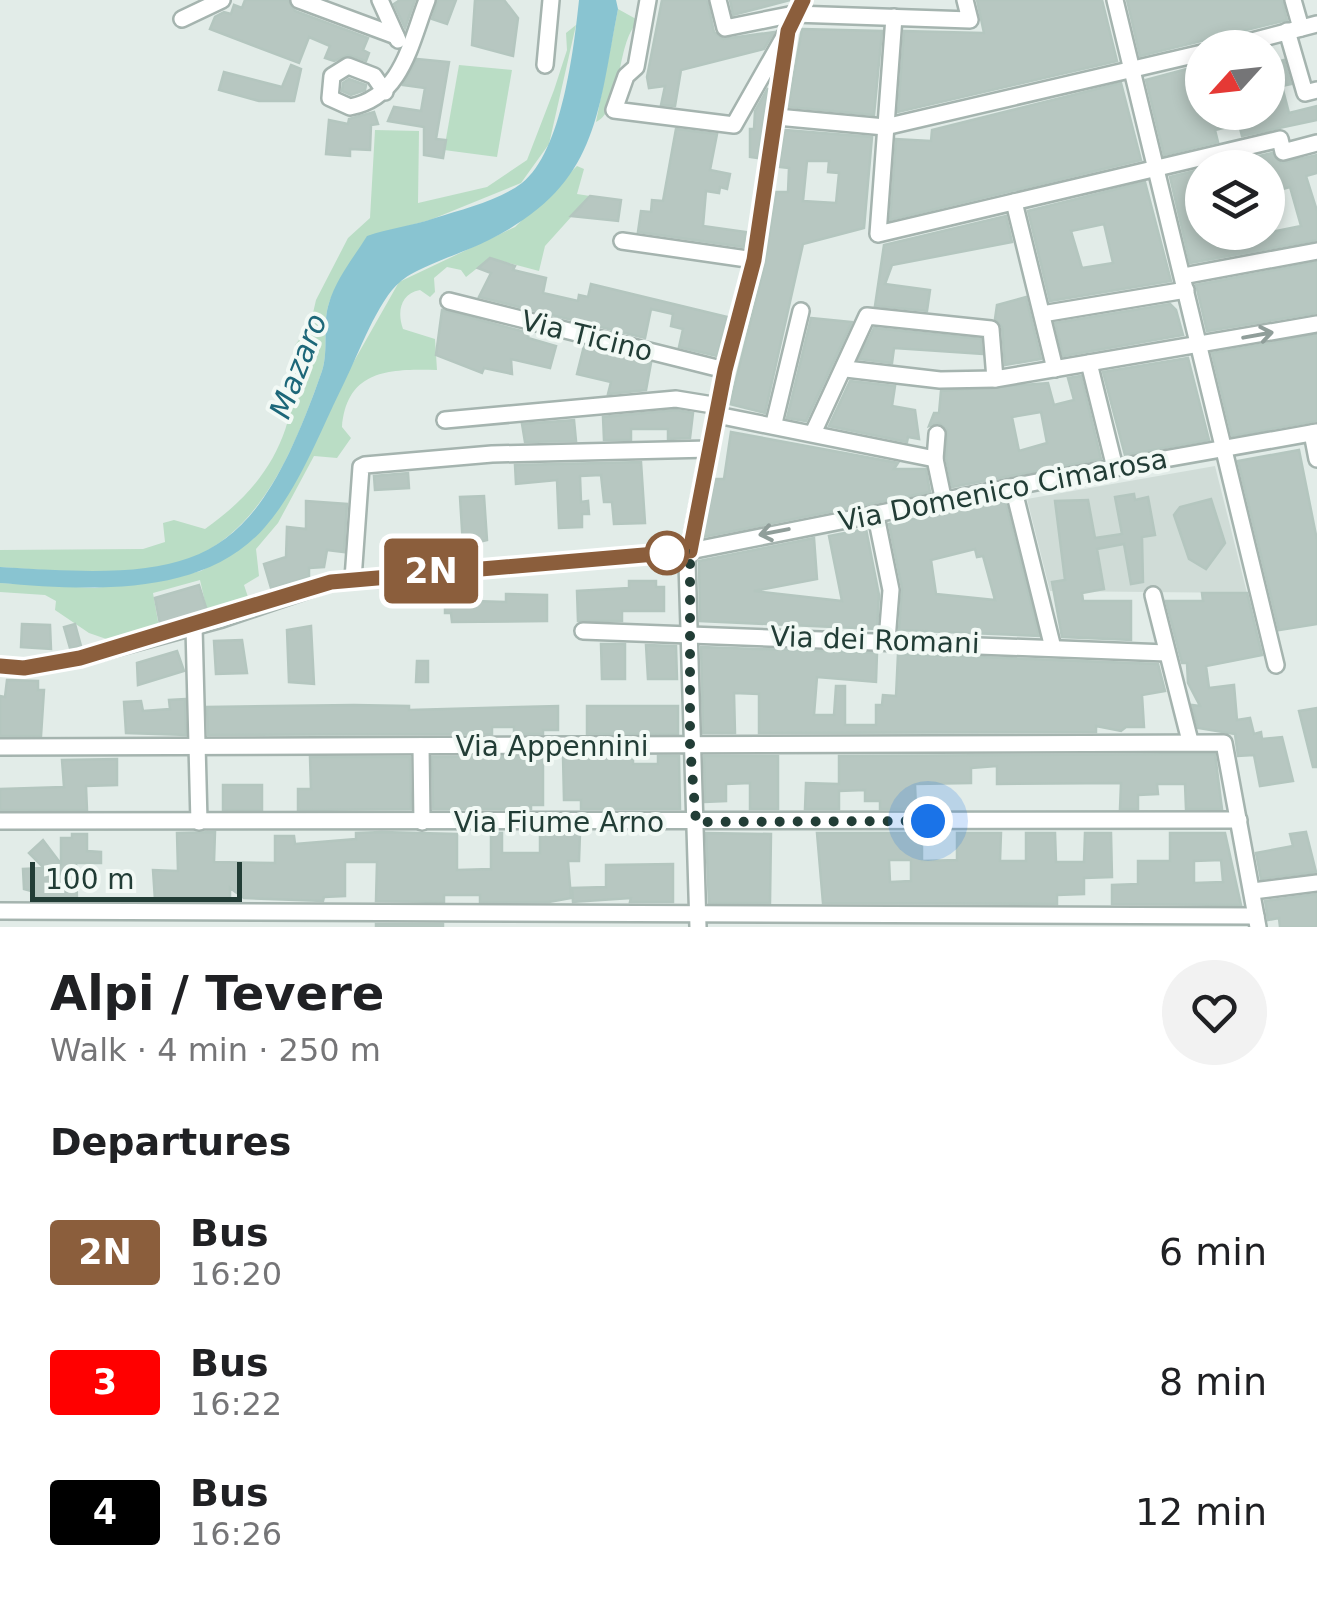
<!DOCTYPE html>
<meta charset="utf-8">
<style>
body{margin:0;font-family:"DejaVu Sans",sans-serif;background:#f2f2f2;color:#202124;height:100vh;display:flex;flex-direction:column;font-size:38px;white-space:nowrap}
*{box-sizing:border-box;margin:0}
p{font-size:32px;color:#757577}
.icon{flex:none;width:55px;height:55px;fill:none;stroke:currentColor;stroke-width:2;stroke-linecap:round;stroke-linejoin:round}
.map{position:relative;height:927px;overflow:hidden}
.side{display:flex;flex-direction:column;background:#fff;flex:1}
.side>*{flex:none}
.badge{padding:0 20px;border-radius:8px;font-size:35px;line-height:65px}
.needle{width:65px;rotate:243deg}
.buttons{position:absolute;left:1185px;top:30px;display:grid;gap:20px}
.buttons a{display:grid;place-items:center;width:100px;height:100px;border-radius:50%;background:#fff;box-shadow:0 5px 15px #0003;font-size:50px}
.scale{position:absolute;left:30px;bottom:25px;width:212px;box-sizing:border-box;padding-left:10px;border:5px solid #223d36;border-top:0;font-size:28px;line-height:35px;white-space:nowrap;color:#223d36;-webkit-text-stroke:8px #f2f9f5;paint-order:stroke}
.you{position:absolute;width:50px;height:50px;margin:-25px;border:8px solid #fff;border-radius:50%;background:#1a73e8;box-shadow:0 0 0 15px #1a73e833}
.map>.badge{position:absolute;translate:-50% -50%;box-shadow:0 0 0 5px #fff}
h2{padding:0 50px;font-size:38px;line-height:90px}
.round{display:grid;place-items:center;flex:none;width:105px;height:105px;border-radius:52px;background:#f2f2f2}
.headline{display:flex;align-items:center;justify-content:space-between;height:170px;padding:0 50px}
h1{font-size:48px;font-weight:800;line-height:75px}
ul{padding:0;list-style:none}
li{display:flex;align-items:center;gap:30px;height:130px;padding:0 50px}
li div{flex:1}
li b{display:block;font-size:38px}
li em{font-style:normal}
li .badge{min-width:110px;font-weight:700;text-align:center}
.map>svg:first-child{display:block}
.built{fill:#d0dcd7}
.green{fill:#baddc5}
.water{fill:#89c4d1}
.building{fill:#b7c7c1;stroke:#b4c6bf;stroke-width:2.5;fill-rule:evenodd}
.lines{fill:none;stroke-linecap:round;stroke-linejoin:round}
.street-casing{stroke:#a5b4af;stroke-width:20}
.street{stroke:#fff;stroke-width:15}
.oneway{stroke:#909e9a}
.line-casing{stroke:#fff;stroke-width:22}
.line{stroke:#8b5e3c;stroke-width:15}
.walk{stroke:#223d36;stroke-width:10;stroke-dasharray:0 18}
.stop-dot{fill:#fff;stroke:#8b5e3c;stroke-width:5}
.labels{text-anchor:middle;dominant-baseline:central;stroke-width:8;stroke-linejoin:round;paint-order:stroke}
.street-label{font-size:28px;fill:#223d36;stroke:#f2f9f5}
.water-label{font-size:30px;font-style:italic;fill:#1c6779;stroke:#f2f9f5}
</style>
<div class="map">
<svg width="1317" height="927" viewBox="0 0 1317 927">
<rect width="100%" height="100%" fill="#e2ece8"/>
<!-- built -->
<polygon class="built" points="1215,466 1247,593 1050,591 1027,499"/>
<!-- green -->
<g class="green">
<path d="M618,9l18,10 -1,6c-19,24 -13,85 -39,97z"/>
<path d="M576,25l-27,119 -28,39 -91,37 -63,17c-12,21 -30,43 -38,66 -7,21 0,46 -7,68 -37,105 -79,202 -207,203 -38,0 -77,-5 -115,-7v-17l143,-1 22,-7 -2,-19 11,-3 31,9c68,-48 94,-102 90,-184l15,-19 6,-26 32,-62 22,-20 5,-88 44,1 -1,72 69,-16 40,-27 27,-70 13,-40 -1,-17z"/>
<polygon points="459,65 512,70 497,157 444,150"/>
<path d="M577,166l7,3 -7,25 13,2 -45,50 -6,25 -49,-13 -24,19 -5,-7 -14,-3 -13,11 1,14 -5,5 -10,-7c-20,4 -23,22 -17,39l32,10 2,31c-47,-1 -90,-1 -95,57l9,11 -14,20 -23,-2 -36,67 -22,26 3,27 -15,9 4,12 -41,14 -7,-31 -47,13 6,34 -44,15 -26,-9 -34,-23 1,-9 -11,-6 -45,-3v-9l95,5 64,-8 42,-9 52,-32 146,-257 116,-55z"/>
</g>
<!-- water -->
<path class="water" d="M579,0h37l2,9c-21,108 -20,176 -129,231 -23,12 -73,27 -89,42 -22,18 -42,73 -55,99 -24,48 -45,106 -80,146 -62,72 -180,63 -265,56v-16c199,13 252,4 322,-196 7,-22 0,-47 7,-68 7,-24 25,-46 38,-67 22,-8 46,-10 68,-18 28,-9 63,-17 87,-35 40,-31 52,-135 57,-183z"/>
<!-- building -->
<g class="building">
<polygon points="245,0 288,0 295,11 368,38 363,50 369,53 366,61 348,55 334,61 325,58 330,46 309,37 299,63 210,29 215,17 224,12 231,14 234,5 242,8"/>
<polygon points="400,0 415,0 405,28 394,4"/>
<polygon points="438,0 456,0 447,24 432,19"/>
<polygon points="475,0 504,0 518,18 513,56 472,45"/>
<polygon points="662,0 707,0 714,32 723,39 774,32 764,49 681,70 675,106 661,105 665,86 649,88 647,77"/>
<polygon points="730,0 790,0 733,15"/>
<polygon points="977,0 1102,0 1117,61 898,112 904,31 984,33"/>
<polygon points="1127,0 1282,0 1287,20 1140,56"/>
<polygon points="802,29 882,31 874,115 788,107"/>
<polygon points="417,59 449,62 436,139 446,140 443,158 424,155 424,127 388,121 394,107 421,111 425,88 403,85"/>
<polygon points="1284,60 1291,84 1282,86 1289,113 1317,106 1317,120 1242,136 1239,124 1215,130 1218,142 1164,155 1146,80 1202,65 1202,112 1268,112 1271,83 1268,64"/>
<polygon points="291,65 301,69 294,101 259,101 219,90 224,72 282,87"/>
<polygon points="349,79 366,85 365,90 351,95 342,91 343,83"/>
<polygon points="1121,83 1141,160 890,220 896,139 931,141 932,130"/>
<polygon points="768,88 758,158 750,157 750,129 754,129 755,111"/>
<polygon points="374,112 378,124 371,125 370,150 350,149 350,156 326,154 329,120 348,124 349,119"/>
<polygon points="676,129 717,134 710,170 730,174 727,189 720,187 719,193 706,191 703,226 746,232 744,247 638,232 641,211 651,212 652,200 663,201"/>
<path d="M785,130l87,7 -8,91 -61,16 -38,169 -35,-9 35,-141 11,-71h12l1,-24 -10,-1zM807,161h22l-1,11 11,1 -3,30 -33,-2z"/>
<polygon points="1272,153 1281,163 1317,155 1317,173 1306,176 1317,211 1317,240 1190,263 1170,177 1202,169 1202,232 1245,232 1246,237 1301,226 1290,187 1268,193 1268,168 1228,168 1228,163"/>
<path d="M1145,182l26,99 -121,20 -22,-90zM1104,224l9,39 -31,5 -11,-37z"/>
<polygon points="590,196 621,200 618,221 571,216"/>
<polygon points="1006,216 1012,242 892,265 885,284 930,290 927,311 875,306 884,245"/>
<polygon points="490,258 515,266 513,270 546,278 543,293 578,301 579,295 588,297 591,284 727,317 717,356 679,347 683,329 671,326 673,314 651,309 645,338 479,297 491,273 478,268"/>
<polygon points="1317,262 1317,313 1207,331 1196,285"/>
<polygon points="1026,297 1041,359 1005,365 1002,327 995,319 997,305"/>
<polygon points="1170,304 1176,310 1183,335 1063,356 1055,323"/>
<polygon points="442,310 529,333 528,338 556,346 550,368 511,359 512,374 484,368 482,373 436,355"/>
<polygon points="811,318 852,322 806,421 787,418"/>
<polygon points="874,328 981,339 982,354 894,348 892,363 859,359"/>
<polygon points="1317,335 1317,421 1232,436 1212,353"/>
<polygon points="584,346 651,363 646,390 608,394 611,382 577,374"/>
<polygon points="1188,358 1209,440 1125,455 1103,372"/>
<path d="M1081,376l20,83 -149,28 -6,-29 1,-28 -8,-7 -10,3 5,-13h5l2,-22 107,-8 6,22 20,-5 -6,-22zM1041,412l6,31 -28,8 -7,-34z"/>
<polygon points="850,381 895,386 892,406 915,410 919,439 908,437 907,442 829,426"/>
<polygon points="676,410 693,413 690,438 668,439 668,429 631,429 631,440 604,440 603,417"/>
<polygon points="574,420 576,441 525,442 522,424"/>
<polygon points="731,432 898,463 894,469 926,469 930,492 703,537 715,479 724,479"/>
<polygon points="1299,450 1317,540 1317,624 1279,630 1238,461"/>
<polygon points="641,462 645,523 614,524 612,502 604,502 601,475 580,476 581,502 588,501 589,514 582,514 582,527 559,528 557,480 516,484 515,465"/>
<polygon points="408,473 409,488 375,490 374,476"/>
<polygon points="1134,494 1135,500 1148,497 1155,535 1142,537 1143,582 1131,584 1124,544 1097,549 1104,589 1082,593 1083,601 1131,601 1131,640 1062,637 1052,582 1065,580 1055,501 1088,500 1095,538 1122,534 1115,497"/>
<polygon points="484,496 487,540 463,546 460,497"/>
<polygon points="1211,499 1225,543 1206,569 1189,559 1174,515 1180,507"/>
<path d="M1005,500l34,136 -140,-6 3,-42 -13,-64zM975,549l2,8 6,-1 12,44 -59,-6 -5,-34z"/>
<polygon points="306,501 347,504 344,552 327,550 324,567 309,568 309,577 271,588 264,564 286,557 287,527 306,529"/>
<polygon points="866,529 879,595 877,629 700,621 699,561 814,538 817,579 754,591 842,601 829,536"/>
<polygon points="629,581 656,581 656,587 664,587 664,611 622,611 622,621 578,621 577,591 629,588"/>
<polygon points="199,585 207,611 160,624 155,598"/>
<polygon points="1202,593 1247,593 1262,655 1206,666 1209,688 1234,685 1237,720 1250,718 1254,734 1261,732 1262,739 1282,737 1293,781 1260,786 1254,755 1238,756 1235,734 1198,728 1192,705 1200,706 1188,683 1187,663 1182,663 1166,601 1203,601"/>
<polygon points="506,594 547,595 547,621 452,622 451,613 445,613 445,600 506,602"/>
<polygon points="22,624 50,625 51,649 21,647"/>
<polygon points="75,624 81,646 70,648 64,627"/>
<polygon points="311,626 314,684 289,682 287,630"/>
<polygon points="242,640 247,673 216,674 214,641"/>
<polygon points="601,644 625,644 625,679 602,679"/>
<polygon points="646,645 676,646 677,679 648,679"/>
<polygon points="701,647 877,653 876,682 817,677 814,715 834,715 836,686 845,686 845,725 876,725 876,705 882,705 883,695 896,696 898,654 1158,664 1165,691 1142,695 1144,727 1126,727 1121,731 1096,726 1096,732 759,733 759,694 734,693 735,733 703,733"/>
<polygon points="177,651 184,671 138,685 137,663"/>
<polygon points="417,661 428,661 428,682 416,682"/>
<polygon points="7,680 38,681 38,690 44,690 41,736 0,736 0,696 5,697"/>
<polygon points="185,699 186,735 126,733 124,702 141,701 143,711 170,709 169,700"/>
<polygon points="354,705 409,706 409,710 558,706 558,730 543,730 543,734 514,734 514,727 492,727 492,734 208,735 207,707"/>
<rect x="587" y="706" width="91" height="28"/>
<polygon points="1317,708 1317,767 1313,767 1299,711"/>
<polygon points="1215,754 1222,809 1186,809 1185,784 1157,784 1158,794 1138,795 1138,809 1120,809 1121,783 997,784 997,766 971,768 971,783 915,784 916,809 880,809 880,801 865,801 865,790 839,791 839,809 805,809 806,783 839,784 839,756"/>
<polygon points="543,756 543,805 531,805 531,809 433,809 432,757"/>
<polygon points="563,756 633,756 633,764 658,764 658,756 679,756 680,809 581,809 581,800 564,800"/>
<polygon points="704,756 778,756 778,809 750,809 750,783 726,784 726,801 705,802"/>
<polygon points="310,757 410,757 411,809 298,810 298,789 311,789"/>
<polygon points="117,759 117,785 86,786 87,810 0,810 0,789 64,787 62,760"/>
<rect x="223" y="785" width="39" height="25"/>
<polygon points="215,832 214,862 275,863 275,836 294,836 295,844 356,839 356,833 382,832 457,834 457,870 491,869 491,833 502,833 502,853 540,853 540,833 580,833 579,861 568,861 571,898 549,902 480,902 480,895 444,895 444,902 376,901 377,862 345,862 345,896 324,897 323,901 244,898 230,888 230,901 155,900 153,870 178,871 177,833"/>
<polygon points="1306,832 1316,872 1261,879 1256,853 1293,846 1290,834"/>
<polygon points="706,833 771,834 770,903 709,903"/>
<path d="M817,833h105v28l35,-1v-27h44l-1,28h26v-28h29l1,29h28l1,-29h26l1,44 -28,1v16l-27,1v9l-234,-1zM889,860h22v21l-21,1z"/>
<path d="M1170,833h55l16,72 -129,-1v-19l26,-1v-23h32zM1221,860l2,22 -29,1v-22z"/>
<polygon points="72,834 87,834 87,851 101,852 101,863 76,863 77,900 36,899 35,892 24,889 23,869 44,868 29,853 43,840 61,864 61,838 72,838"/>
<polygon points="673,864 673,902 630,902 631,898 573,902 572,888 606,887 606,865"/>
<polygon points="1317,894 1317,927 1280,927 1279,918 1268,920 1265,901"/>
<rect x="376" y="924" width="67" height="3"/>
</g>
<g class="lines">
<!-- street casing -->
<g class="street-casing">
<g id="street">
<polyline points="299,0 396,36"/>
<polyline points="380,0 398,40"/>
<polyline points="648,0 636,67 626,76 614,110 734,125 785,35"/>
<polyline points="718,0 725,28 794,14 970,20 965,0"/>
<polyline points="1115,0 1276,665"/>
<polyline points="1293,0 1301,28"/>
<polyline points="894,17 878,234 1280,139 1283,152 1317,143"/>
<polyline points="182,19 222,0"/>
<polyline points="1287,31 1305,93 1317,90"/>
<polyline points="1225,48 1317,24"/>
<polyline points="545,65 551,0"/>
<path d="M385,92l-11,-16 -26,-10 -16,10 -2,22 20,9c52,-10 60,-63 77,-107"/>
<polyline points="777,117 885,127 1202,53"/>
<polyline points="1014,202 1055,369"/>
<polyline points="622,241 754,260"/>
<polyline points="1183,276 1317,251"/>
<polyline points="449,301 725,370"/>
<polyline points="1042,314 1186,290"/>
<polyline points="1089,363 1115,468"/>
<polyline points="846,369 940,380 995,379"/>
<polyline points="717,415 935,459"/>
<polyline points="445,420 676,399 719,406"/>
<polyline points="774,423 801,311"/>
<polyline points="813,433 867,316 991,329 995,379 1317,324"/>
<polyline points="1312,433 1317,459"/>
<polyline points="937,434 935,459 944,502"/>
<polyline points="1013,487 1053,648"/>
<polyline points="876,516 891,590 887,640"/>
<polyline points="353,579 361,467 365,465 492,454 710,449"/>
<polyline points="1153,595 1190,741"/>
<polyline points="194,627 199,822"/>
<polyline points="583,631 1167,653"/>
<polyline points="0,666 23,668 79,658 222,619 331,582 690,551 1052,479 1317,432"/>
<polyline points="421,746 422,822"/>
<polyline points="0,747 1224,743 1258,927"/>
<polyline points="0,821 1239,820"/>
<polyline points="1253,891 1317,883"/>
<polyline points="0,911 1256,916"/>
<polyline points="698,927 687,562 725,370 754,260 788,31 803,0"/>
</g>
</g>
<!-- street -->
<use href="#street" class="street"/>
</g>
<!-- one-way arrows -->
<defs><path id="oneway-shaft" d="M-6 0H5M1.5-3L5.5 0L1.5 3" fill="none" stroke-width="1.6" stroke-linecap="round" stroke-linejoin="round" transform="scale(2.5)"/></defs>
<g class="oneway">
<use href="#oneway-shaft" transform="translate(1258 335) rotate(-10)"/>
<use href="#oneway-shaft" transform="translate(774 532) rotate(169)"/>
</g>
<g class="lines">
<!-- line casing -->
<g class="line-casing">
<polyline id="line" points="0,666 24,668 80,658 331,582 690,551 725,370 754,260 788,31 803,0"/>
</g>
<!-- line -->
<use href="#line" class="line"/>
<!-- walk -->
<polyline class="walk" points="667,553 690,551 690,745 696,822 928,821"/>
</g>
<!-- markers -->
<circle class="stop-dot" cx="667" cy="553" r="20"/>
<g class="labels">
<!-- street labels -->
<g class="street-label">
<text transform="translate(587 336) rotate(14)">Via Ticino</text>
<text transform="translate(1003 490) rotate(-11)">Via Domenico Cimarosa</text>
<text transform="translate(875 640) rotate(2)">Via dei Romani</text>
<text x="552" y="746">Via Appennini</text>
<text x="559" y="822">Via Fiume Arno</text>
</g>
<!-- water labels -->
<g class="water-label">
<text transform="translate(298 366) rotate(-69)">Mazaro</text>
</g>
</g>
</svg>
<div class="buttons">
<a><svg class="needle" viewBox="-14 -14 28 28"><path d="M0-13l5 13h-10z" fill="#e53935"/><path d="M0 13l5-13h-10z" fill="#757577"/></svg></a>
<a><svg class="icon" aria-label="layers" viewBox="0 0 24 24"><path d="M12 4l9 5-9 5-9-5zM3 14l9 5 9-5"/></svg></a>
</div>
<div class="scale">100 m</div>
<div class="you" style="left:928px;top:821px"></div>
<b class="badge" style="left:431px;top:571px;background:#8b5e3c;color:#fff">2N</b>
</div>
<section class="side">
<div class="headline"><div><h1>Alpi / Tevere</h1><p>Walk · 4 min · 250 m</p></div><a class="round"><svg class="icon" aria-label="heart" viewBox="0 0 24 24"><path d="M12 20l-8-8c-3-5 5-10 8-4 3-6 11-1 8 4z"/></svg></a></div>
<h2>Departures</h2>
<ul>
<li><span class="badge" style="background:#8b5e3c;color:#fff">2N</span><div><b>Bus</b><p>16:20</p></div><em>6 min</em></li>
<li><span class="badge" style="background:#f00;color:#fff">3</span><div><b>Bus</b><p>16:22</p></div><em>8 min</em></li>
<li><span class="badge" style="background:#000;color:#fff">4</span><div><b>Bus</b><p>16:26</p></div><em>12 min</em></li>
</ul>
</section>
